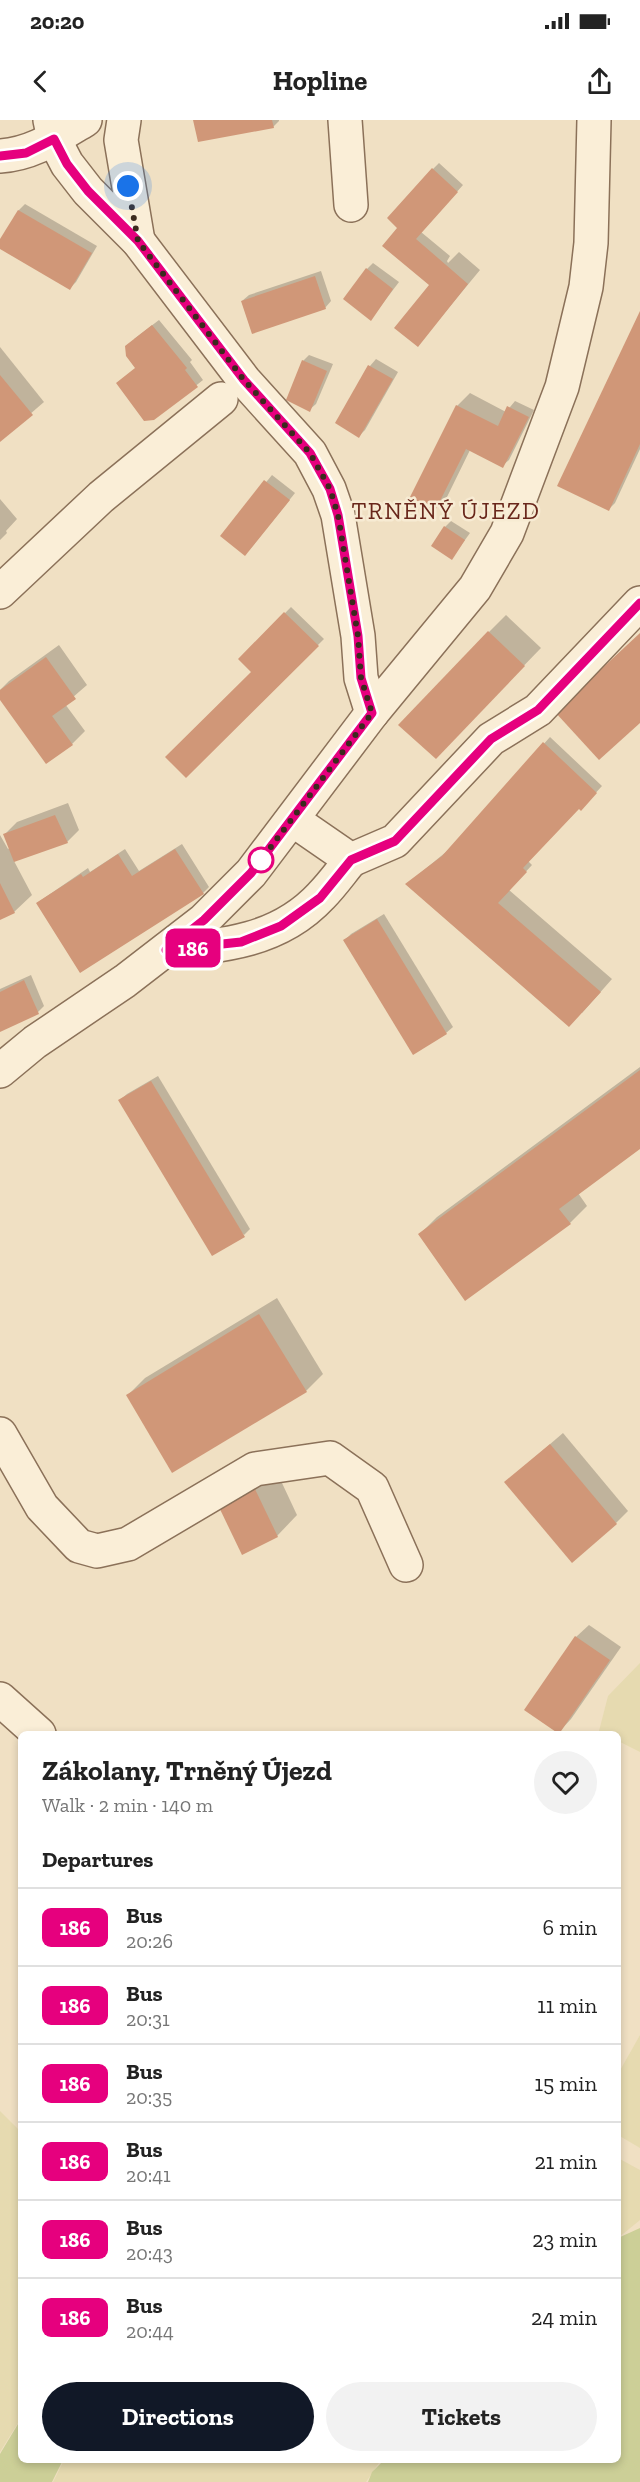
<!DOCTYPE html>
<meta charset="utf-8">
<style>
body{margin:0;font-family:"Zilla Slab",serif;background:#f2f2f2;color:#222;height:100vh;display:flex;flex-direction:column;font-size:22px;white-space:nowrap}
*{box-sizing:border-box;margin:0}
p{font-size:20px;color:#767676}
.icon{flex:none;width:33px;height:33px;fill:none;stroke:currentColor;stroke-width:2;stroke-linecap:round;stroke-linejoin:round}
.map{position:relative;flex:1;overflow:hidden}
.sheet{position:absolute;left:18px;top:1611px;width:603px;height:732px;display:flex;flex-direction:column;background:#fff;border-radius:9px;box-shadow:0 3px 9px #0003}
.sheet>*{flex:none}
.badge{padding:0 12px;border-radius:9px;font-size:21px;line-height:39px}
.you{position:absolute;width:30px;height:30px;margin:-15px;border:4px solid #fff;border-radius:50%;background:#1a73e8;box-shadow:0 0 0 9px #1a73e833}
.map>.badge{position:absolute;translate:-50% -50%;box-shadow:0 0 0 3px #fff}
h2{padding:0 24px;font-size:22px;line-height:54px}
.round{display:grid;place-items:center;flex:none;width:63px;height:63px;border-radius:32px;background:#f2f2f2}
.headline{display:flex;align-items:center;justify-content:space-between;height:102px;padding:0 24px}
h1{font-size:28px;font-weight:700;line-height:45px}
.primary-button{display:flex;gap:12px;margin-top:auto;padding:12px 24px}
.primary-button a{flex:1;height:69px;border-radius:36px;background:#111827;color:#fff;font-size:24px;font-weight:700;line-height:69px;text-align:center}
.primary-button a+a{background:#f2f2f2;color:#222}
ul{padding:0;list-style:none}
li{display:flex;align-items:center;gap:18px;height:78px;padding:0 24px;border-top:2px solid #e0e0e0}
li div{flex:1}
li b{display:block;font-size:22px}
li em{font-style:normal}
li .badge{min-width:66px;font-weight:700;text-align:center}
.status{display:flex;justify-content:space-between;align-items:center;height:42px;padding:0 30px;background:#fff;direction:ltr}
.status svg{height:16px;fill:currentColor}
header{display:flex;justify-content:space-between;align-items:center;height:78px;padding:0 24px;background:#fff;font-size:27px;font-weight:700}
.map>svg:first-child{display:block}
.farmland{fill:#e6dab0}
.green{fill:#cccf97}
.shadow{fill:#0003}
.building{fill:#d09778}
.lines{fill:none;stroke-linecap:round;stroke-linejoin:round}
.minor-casing{stroke:#8b7159;stroke-width:36}
.minor{stroke:#faeed7;stroke-width:33}
.line-casing{stroke:#fff;stroke-width:14}
.line{stroke:#e6007e;stroke-width:9}
.walk{stroke:#3b2a1e;stroke-width:6;stroke-dasharray:0 10.8}
.stop-dot{fill:#fff;stroke:#e6007e;stroke-width:3}
.labels{text-anchor:middle;dominant-baseline:central;stroke-width:5;stroke-linejoin:round;paint-order:stroke}
.quarter-label{font-size:24px;letter-spacing:1.5px;fill:#69271b;stroke:#f7ebd3}
</style>
<div class="status"><b>20:20</b><svg viewBox="0 0 49 12"><path d="M0 12V9h3v3zM5 12V6h3v6zM10 12V3h3v9zM15 12V0h3v12zM26 1h20v11H26zM47 4h2v5h-2z"/></svg></div>
<header><svg class="icon" aria-label="back" viewBox="0 0 24 24"><path d="M15 5l-7 7 7 7"/></svg>Hopline<svg class="icon" aria-label="share" viewBox="0 0 24 24"><path d="M12 15V3M7 8l5-5 5 5M5 13v7h14v-7"/></svg></header>
<div class="map">
<svg width="640" height="2362" viewBox="0 0 640 2362">
<rect width="100%" height="100%" fill="#f0e0c3"/>
<!-- farmland -->
<g class="farmland">
<polygon points="640,1543 640,1632 618,1621 618,1614 604,1614 599,1611 608,1576"/>
<polygon points="640,1915 640,2028 618,2015 618,1954"/>
<polygon points="0,1991 21,2012 21,2298 0,2332"/>
<polygon points="618,2038 640,2050 640,2100 618,2118"/>
<polygon points="64,2340 381,2340 366,2362 53,2362"/>
</g>
<!-- green -->
<g class="green">
<polygon points="640,2108 640,2362 368,2362 372,2352 384,2340 618,2340 618,2118"/>
<polygon points="21,2299 21,2340 63,2340 52,2362 0,2362 0,2334"/>
</g>
<!-- shadow -->
<g class="shadow">
<polygon points="195,0 279,0 279,1 273,7"/>
<polygon points="439,43 463,65 421,112 450,136 447,141 448,143 459,132 480,150 418,225 430,165 399,108 433,49"/>
<polygon points="25,84 97,126 76,162 70,168 0,127 0,122 19,90"/>
<polygon points="373,143 399,162 371,199 367,149"/>
<polygon points="321,151 331,181 325,188 242,181 249,175"/>
<polygon points="640,195 640,329 615,383 609,389"/>
<polygon points="159,200 192,240 190,242 203,260 154,299 134,219"/>
<polygon points="0,227 44,282 0,320"/>
<polygon points="309,235 333,244 316,284 309,290 303,241"/>
<polygon points="376,239 398,252 365,310 359,316 337,302 370,246"/>
<polygon points="470,273 506,292 515,281 534,290 509,340 502,346 470,330 447,377 434,389 457,286"/>
<polygon points="272,355 295,373 251,428 222,416"/>
<polygon points="0,379 17,399 6,411 7,413 0,420"/>
<polygon points="451,401 470,413 452,438 445,407"/>
<polygon points="291,487 324,519 186,656 253,552 240,539"/>
<polygon points="506,495 541,528 452,620 489,512"/>
<polygon points="59,525 87,565 65,584 85,611 72,624 47,642 0,578 0,570 9,561"/>
<polygon points="550,617 602,666 581,689 579,687 528,741 532,745 509,770 612,859 582,893 407,764 452,727"/>
<polygon points="68,683 79,710 67,722 14,741 32,775 14,792 0,799 0,715 8,729 10,728 5,714 17,702"/>
<polygon points="182,724 209,767 203,773 37,783 88,748 90,752 125,729 139,751"/>
<polygon points="384,794 453,907 446,913 345,820 351,814"/>
<polygon points="31,855 44,886 38,892 0,910 0,869"/>
<polygon points="640,947 640,1027 578,1073 587,1086 570,1103 420,1114 437,1097"/>
<polygon points="158,956 250,1109 244,1115 120,980 127,974"/>
<polygon points="277,1178 323,1254 306,1271 128,1275 145,1258"/>
<polygon points="563,1313 628,1391 616,1403 506,1362"/>
<polygon points="274,1346 297,1395 277,1416 219,1383"/>
<polygon points="589,1505 621,1527 571,1599 559,1612 576,1517"/>
</g>
<!-- building -->
<g class="building">
<polygon points="193,0 272,0 274,8 198,22"/>
<polygon points="432,48 458,72 416,119 468,164 418,227 394,208 429,165 382,126 397,108 387,98"/>
<polygon points="18,90 92,133 70,170 0,129 0,119"/>
<polygon points="366,148 393,169 371,201 343,179"/>
<polygon points="315,156 326,189 252,214 241,181"/>
<polygon points="640,191 640,324 609,391 557,366"/>
<polygon points="152,205 187,248 185,250 198,267 154,300 144,301 116,263 135,248 126,236 125,226"/>
<polygon points="302,240 327,251 310,292 286,280"/>
<polygon points="368,245 393,259 359,318 335,303"/>
<polygon points="0,255 33,295 0,322"/>
<polygon points="456,285 498,306 507,286 529,297 503,348 466,329 435,391 410,377"/>
<polygon points="264,360 290,380 245,436 220,416"/>
<polygon points="444,406 465,420 452,440 431,426"/>
<polygon points="284,492 319,526 186,658 165,637 251,552 238,539"/>
<polygon points="488,511 525,546 436,639 398,605"/>
<polygon points="640,513 640,603 599,640 555,592"/>
<polygon points="46,537 76,579 52,596 73,625 46,644 0,580 0,570"/>
<polygon points="543,622 597,673 581,691 579,689 523,748 527,752 498,783 601,872 569,907 405,764 442,736"/>
<polygon points="55,695 68,723 14,742 3,714"/>
<polygon points="175,729 204,774 80,853 36,783 81,754 83,757 118,734 132,756"/>
<polygon points="0,763 15,793 0,800"/>
<polygon points="377,799 447,914 413,935 343,820"/>
<polygon points="24,860 39,894 0,912 0,872"/>
<polygon points="640,950 640,1029 559,1089 571,1104 465,1181 418,1114"/>
<polygon points="151,961 245,1117 212,1136 118,980"/>
<polygon points="259,1194 307,1272 172,1353 126,1275"/>
<polygon points="550,1324 617,1404 572,1443 504,1362"/>
<polygon points="253,1365 278,1417 242,1435 217,1383"/>
<polygon points="575,1516 610,1540 559,1614 524,1590"/>
</g>
<g class="lines">
<!-- minor casing -->
<g class="minor-casing">
<g id="minor">
<polyline points="50,0 54,19 67,44 88,71 138,121 244,260 310,333 329,369 338,395 358,516 361,558 372,593"/>
<polyline points="124,0 121,20 138,121"/>
<polyline points="345,0 351,85"/>
<path d="M0,36c33,-2 58,-20 85,-36"/>
<polyline points="0,472 101,377 221,279"/>
<polyline points="293,700 351,740 395,721 491,619 538,590 640,483"/>
<path d="M166,830c58,-4 113,-9 155,-54 11,-11 20,-24 30,-36"/>
<polyline points="0,951 35,922 125,861 204,800 251,753 372,593 475,468 507,413 562,267 586,167 591,123 594,0"/>
<polyline points="0,1314 42,1387 79,1426 97,1431 128,1424 255,1349 330,1338 372,1368 406,1445"/>
<polyline points="0,1579 39,1614"/>
</g>
</g>
<!-- minor -->
<use href="#minor" class="minor"/>
</g>
<g class="lines">
<!-- line casing -->
<g class="line-casing">
<polyline id="line" points="0,36 26,33 54,19 67,44 88,71 138,121 244,260 310,333 330,369 338,395 358,516 361,558 372,593 251,753 204,800 166,830 241,822 281,806 320,778 351,740 395,721 491,619 538,590 640,483"/>
</g>
<!-- line -->
<use href="#line" class="line"/>
<!-- walk -->
<polyline class="walk" points="128,66 138,121 244,260 310,333 330,369 338,395 358,516 361,558 372,593 261,740"/>
</g>
<!-- markers -->
<circle class="stop-dot" cx="261" cy="740" r="12"/>
<g class="labels">
<!-- quarter labels -->
<g class="quarter-label">
<text x="446" y="390">TRNĚNÝ ÚJEZD</text>
</g>
</g>
</svg>
<div class="you" style="left:128px;top:66px"></div>
<b class="badge" style="left:193px;top:828px;background:#e6007e;color:#fff">186</b>
<section class="sheet">
<div class="headline"><div><h1>Zákolany, Trněný Újezd</h1><p>Walk · 2 min · 140 m</p></div><a class="round"><svg class="icon" aria-label="heart" viewBox="0 0 24 24"><path d="M12 20l-8-8c-3-5 5-10 8-4 3-6 11-1 8 4z"/></svg></a></div>
<h2>Departures</h2>
<ul>
<li><span class="badge" style="background:#e6007e;color:#fff">186</span><div><b>Bus</b><p>20:26</p></div><em>6 min</em></li>
<li><span class="badge" style="background:#e6007e;color:#fff">186</span><div><b>Bus</b><p>20:31</p></div><em>11 min</em></li>
<li><span class="badge" style="background:#e6007e;color:#fff">186</span><div><b>Bus</b><p>20:35</p></div><em>15 min</em></li>
<li><span class="badge" style="background:#e6007e;color:#fff">186</span><div><b>Bus</b><p>20:41</p></div><em>21 min</em></li>
<li><span class="badge" style="background:#e6007e;color:#fff">186</span><div><b>Bus</b><p>20:43</p></div><em>23 min</em></li>
<li><span class="badge" style="background:#e6007e;color:#fff">186</span><div><b>Bus</b><p>20:44</p></div><em>24 min</em></li>
</ul>
<div class="primary-button"><a>Directions</a><a>Tickets</a></div>
</section>
</div>
